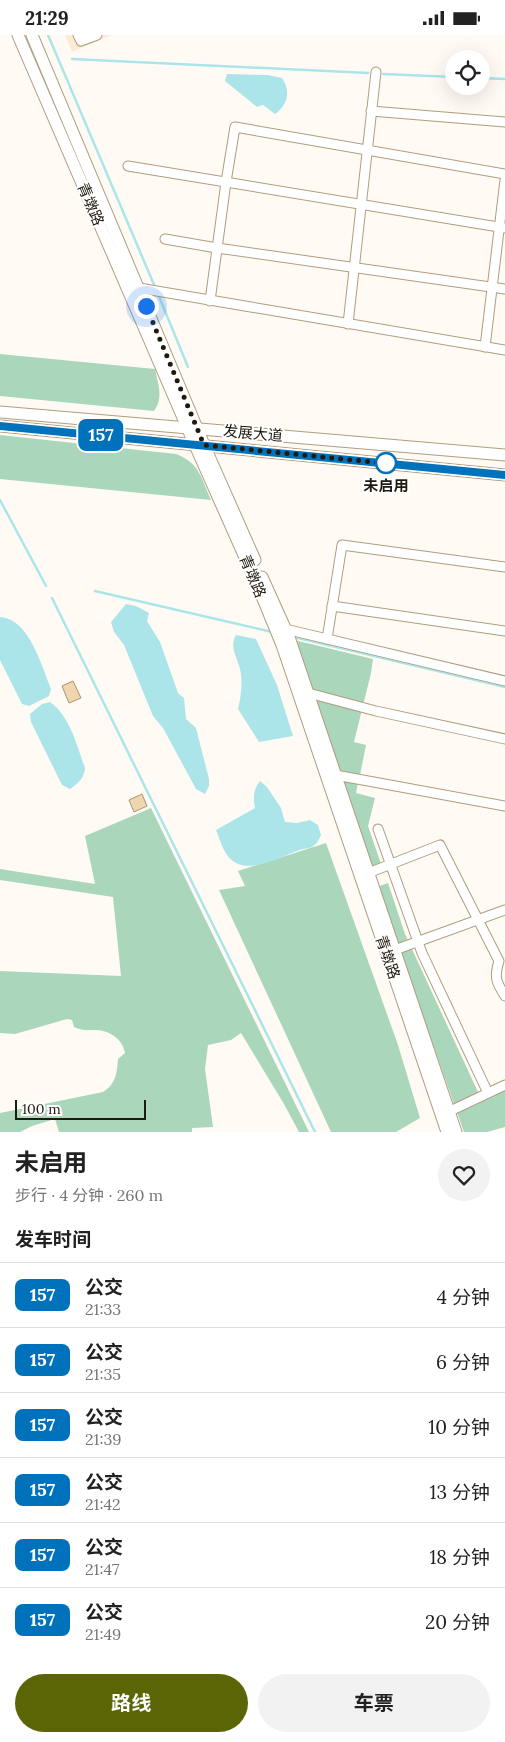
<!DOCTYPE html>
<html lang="zh">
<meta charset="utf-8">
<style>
body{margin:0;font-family:Lora,"Noto Sans SC",serif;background:#f2f2f2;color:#222;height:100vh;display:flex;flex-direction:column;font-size:19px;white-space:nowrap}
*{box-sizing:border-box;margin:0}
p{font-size:16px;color:#767676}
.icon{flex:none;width:28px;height:28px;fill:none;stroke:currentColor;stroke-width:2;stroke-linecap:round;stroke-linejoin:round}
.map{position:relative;height:1097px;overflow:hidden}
.side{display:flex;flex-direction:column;background:#fff;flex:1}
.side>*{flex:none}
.badge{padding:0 10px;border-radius:8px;font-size:18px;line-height:32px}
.tools{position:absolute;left:445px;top:15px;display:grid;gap:10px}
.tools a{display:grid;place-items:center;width:45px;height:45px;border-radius:50%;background:#fff;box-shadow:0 5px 20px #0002;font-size:25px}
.scale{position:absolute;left:15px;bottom:12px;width:131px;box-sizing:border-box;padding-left:5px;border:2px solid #20190d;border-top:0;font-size:14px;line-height:18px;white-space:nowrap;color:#20190d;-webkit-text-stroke:4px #fff;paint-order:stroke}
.you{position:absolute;width:25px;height:25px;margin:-12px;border:4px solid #fff;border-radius:50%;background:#1a73e8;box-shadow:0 0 0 8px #1a73e833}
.map>.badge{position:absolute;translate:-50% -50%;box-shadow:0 0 0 2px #fff}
h2{padding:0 15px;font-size:19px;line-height:45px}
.round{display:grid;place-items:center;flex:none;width:52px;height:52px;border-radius:26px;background:#f2f2f2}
.summary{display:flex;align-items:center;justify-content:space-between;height:85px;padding:0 15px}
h1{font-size:24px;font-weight:700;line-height:38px}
.primary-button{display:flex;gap:10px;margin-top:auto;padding:10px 15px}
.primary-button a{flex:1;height:58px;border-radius:30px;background:#5b6506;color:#fff;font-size:20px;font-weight:700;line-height:58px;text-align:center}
.primary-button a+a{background:#f2f2f2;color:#222}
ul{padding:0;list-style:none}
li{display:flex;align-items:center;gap:15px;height:65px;padding:0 15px;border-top:1px solid #e0e0e0}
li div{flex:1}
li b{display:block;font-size:19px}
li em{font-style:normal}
li .badge{min-width:55px;font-weight:700;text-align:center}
.status{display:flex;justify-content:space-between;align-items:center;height:35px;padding:0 25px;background:#fff;direction:ltr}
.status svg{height:14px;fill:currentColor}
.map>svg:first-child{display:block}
.built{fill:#fcecd5}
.green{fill:#aad6bc}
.water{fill:#abe5e9}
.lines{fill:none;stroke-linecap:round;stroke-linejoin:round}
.stream{stroke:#abe5e9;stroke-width:2.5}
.building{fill:#efd6ae;stroke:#a89476}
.minor-casing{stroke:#b09c7d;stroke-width:11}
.major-casing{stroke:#b09c7d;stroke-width:13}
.minor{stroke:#fff;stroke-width:9}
.major{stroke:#fff;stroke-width:11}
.line-casing{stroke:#fff;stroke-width:11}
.line{stroke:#0072bc;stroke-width:8}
.walk{stroke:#20190d;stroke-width:5;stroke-dasharray:0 9}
.stop-dot{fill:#fff;stroke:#0072bc;stroke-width:2.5}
.labels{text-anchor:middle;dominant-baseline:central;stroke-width:4;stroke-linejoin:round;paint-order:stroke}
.street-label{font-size:15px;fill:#20190d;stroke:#fff}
.stop-label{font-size:15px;font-weight:bold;fill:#20190d;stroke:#fff}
</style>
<div class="status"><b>21:29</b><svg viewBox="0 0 49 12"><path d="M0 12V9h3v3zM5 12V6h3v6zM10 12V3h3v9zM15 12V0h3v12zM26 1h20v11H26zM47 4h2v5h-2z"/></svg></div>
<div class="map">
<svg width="505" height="1097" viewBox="0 0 505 1097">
<rect width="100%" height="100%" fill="#fffbf4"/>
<!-- built -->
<polygon class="built" points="65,0 112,0 72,17"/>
<!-- green -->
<g class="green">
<path d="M0,319l155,15c3,15 9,29 -1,42l-154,-15z"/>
<path d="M0,400l176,19c24,9 25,24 35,46l-211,-21z"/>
<polygon points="294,605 373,624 371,638 354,707 366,710 360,740 337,735"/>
<polygon points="340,743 358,747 356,758 375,763 368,791 381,829 371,833"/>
<path d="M151,773l158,324h-10l-15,-28 -43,-71 -10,7 -23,5 -3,24 8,58 -21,1v4h-133l-4,-13 -23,7 -12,6h-20v-19l103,-21c13,-8 14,-19 15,-33l7,-6c-2,-11 -10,-19 -22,-22 -11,-3 -17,2 -29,-4l-2,-7 -5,-1 -52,15 -15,-1v-62l121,5 -8,-79 -113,-17v-11l95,15 -10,-48z"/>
<polygon points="326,808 398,1010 420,1083 396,1097 331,1097 219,855 245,851 238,836"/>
<polygon points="388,848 405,899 478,1057 505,1046 505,1092 487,1097 464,1097 377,852"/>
</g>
<!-- water -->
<g class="water">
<path d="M227,39l41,1 14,3c9,13 6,27 -7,36l-12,-9 -6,2 -32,-26z"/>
<polygon points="126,569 136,571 149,578 147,586 160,607 178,658 184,663 186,684 196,693 209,744 209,751 205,759 196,754 163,693 153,681 124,610 114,597 111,587"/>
<path d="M0,582c29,1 42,50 51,72l-2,7 -20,10 -7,-2 -22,-44z"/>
<path d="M236,600l20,4 21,46 16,51 -34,6 -21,-33c3,-12 5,-27 2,-40 -3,-12 -11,-22 -4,-34z"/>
<path d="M50,667c20,14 27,44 35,66 -1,10 -6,15 -15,21l-8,-4 -31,-63 -1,-8 12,-10z"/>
<path d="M260,746l7,6 14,21 4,14 12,1 13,-3 8,5 3,10c-2,5 -4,9 -9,12 -5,2 -11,2 -15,4 -17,6 -43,21 -61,12 -12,-6 -15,-21 -20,-33l39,-22c-2,-11 -2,-18 5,-27z"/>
</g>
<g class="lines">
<!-- stream -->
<g class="stream">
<polyline points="48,0 155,252"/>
<polyline points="72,24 368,38"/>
<polyline points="383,39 454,42"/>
<polyline points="481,43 505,44"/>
<polyline points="158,259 188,332"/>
<polyline points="0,465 46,551"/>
<polyline points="95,556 272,597"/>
<polyline points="52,563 315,1097"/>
<polyline points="294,602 505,652"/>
</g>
</g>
<!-- building -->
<g class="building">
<polygon points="73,646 81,663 69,668 62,651"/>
<polygon points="142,759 147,771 134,777 129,765"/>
</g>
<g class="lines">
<!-- minor casing -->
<g class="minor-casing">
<g id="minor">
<polyline points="78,0 81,6 97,0"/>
<polyline points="371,76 505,87"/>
<polyline points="128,131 505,193"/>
<polyline points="165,204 217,213 505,254"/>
<polyline points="139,253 505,315"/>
<polyline points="210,266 226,147 235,92 505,139"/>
<polyline points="348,289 376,37"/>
<polyline points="485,312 505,145"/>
<polyline points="332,571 505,596"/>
<polyline points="285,594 505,646"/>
<polyline points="327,604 342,510 505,532"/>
<polyline points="308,660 312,659 376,676 505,704"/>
<polyline points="330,739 505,771"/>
<polyline points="378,794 422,918 488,1058"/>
<path d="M363,840l77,-30 59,116c-5,16 -3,21 6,35"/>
<polyline points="389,917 505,875"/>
<polyline points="444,1079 505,1050"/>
</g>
</g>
<!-- major casing -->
<g class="major-casing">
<g id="major">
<polyline points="18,0 187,392 259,554 282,610 447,1097"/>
<polyline points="32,0 204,410 255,525"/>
<polyline points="0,377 505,420"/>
<polyline points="0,391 505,440"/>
<polyline points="262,542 289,602 456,1097"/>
</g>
</g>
<!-- minor -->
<use href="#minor" class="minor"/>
<!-- major -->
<use href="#major" class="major"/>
</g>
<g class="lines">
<!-- line casing -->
<g class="line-casing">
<polyline id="line" points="0,391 505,440"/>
</g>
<!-- line -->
<use href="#line" class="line"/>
<!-- walk -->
<polyline class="walk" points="146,271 204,410 392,429 386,428"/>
</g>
<!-- markers -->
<circle class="stop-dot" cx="386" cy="428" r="10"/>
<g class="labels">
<!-- street labels -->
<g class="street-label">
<text transform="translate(91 169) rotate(67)">青墩路</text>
<text transform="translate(253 398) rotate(5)">发展大道</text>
<text transform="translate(253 541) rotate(67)">青墩路</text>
<text transform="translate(388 922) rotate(71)">青墩路</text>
</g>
<!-- stop labels -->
<g class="stop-label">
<text x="386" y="450">未启用</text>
</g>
</g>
</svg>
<div class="tools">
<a><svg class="icon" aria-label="locate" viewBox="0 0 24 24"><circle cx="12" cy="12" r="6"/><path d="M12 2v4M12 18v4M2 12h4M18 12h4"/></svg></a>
</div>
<div class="scale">100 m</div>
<div class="you" style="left:146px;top:271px"></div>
<b class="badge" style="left:101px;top:400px;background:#0072bc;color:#fff">157</b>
</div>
<section class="side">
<div class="summary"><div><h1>未启用</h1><p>步行 · 4 分钟 · 260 m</p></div><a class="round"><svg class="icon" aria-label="heart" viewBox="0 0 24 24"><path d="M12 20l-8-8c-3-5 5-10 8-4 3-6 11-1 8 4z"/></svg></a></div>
<h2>发车时间</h2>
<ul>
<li><span class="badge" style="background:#0072bc;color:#fff">157</span><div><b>公交</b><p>21:33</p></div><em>4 分钟</em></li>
<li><span class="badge" style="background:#0072bc;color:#fff">157</span><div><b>公交</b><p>21:35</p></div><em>6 分钟</em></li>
<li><span class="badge" style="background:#0072bc;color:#fff">157</span><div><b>公交</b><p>21:39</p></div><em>10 分钟</em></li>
<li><span class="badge" style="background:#0072bc;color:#fff">157</span><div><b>公交</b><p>21:42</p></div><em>13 分钟</em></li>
<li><span class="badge" style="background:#0072bc;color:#fff">157</span><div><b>公交</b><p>21:47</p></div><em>18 分钟</em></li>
<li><span class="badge" style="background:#0072bc;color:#fff">157</span><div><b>公交</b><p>21:49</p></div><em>20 分钟</em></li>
</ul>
<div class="primary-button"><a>路线</a><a>车票</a></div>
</section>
